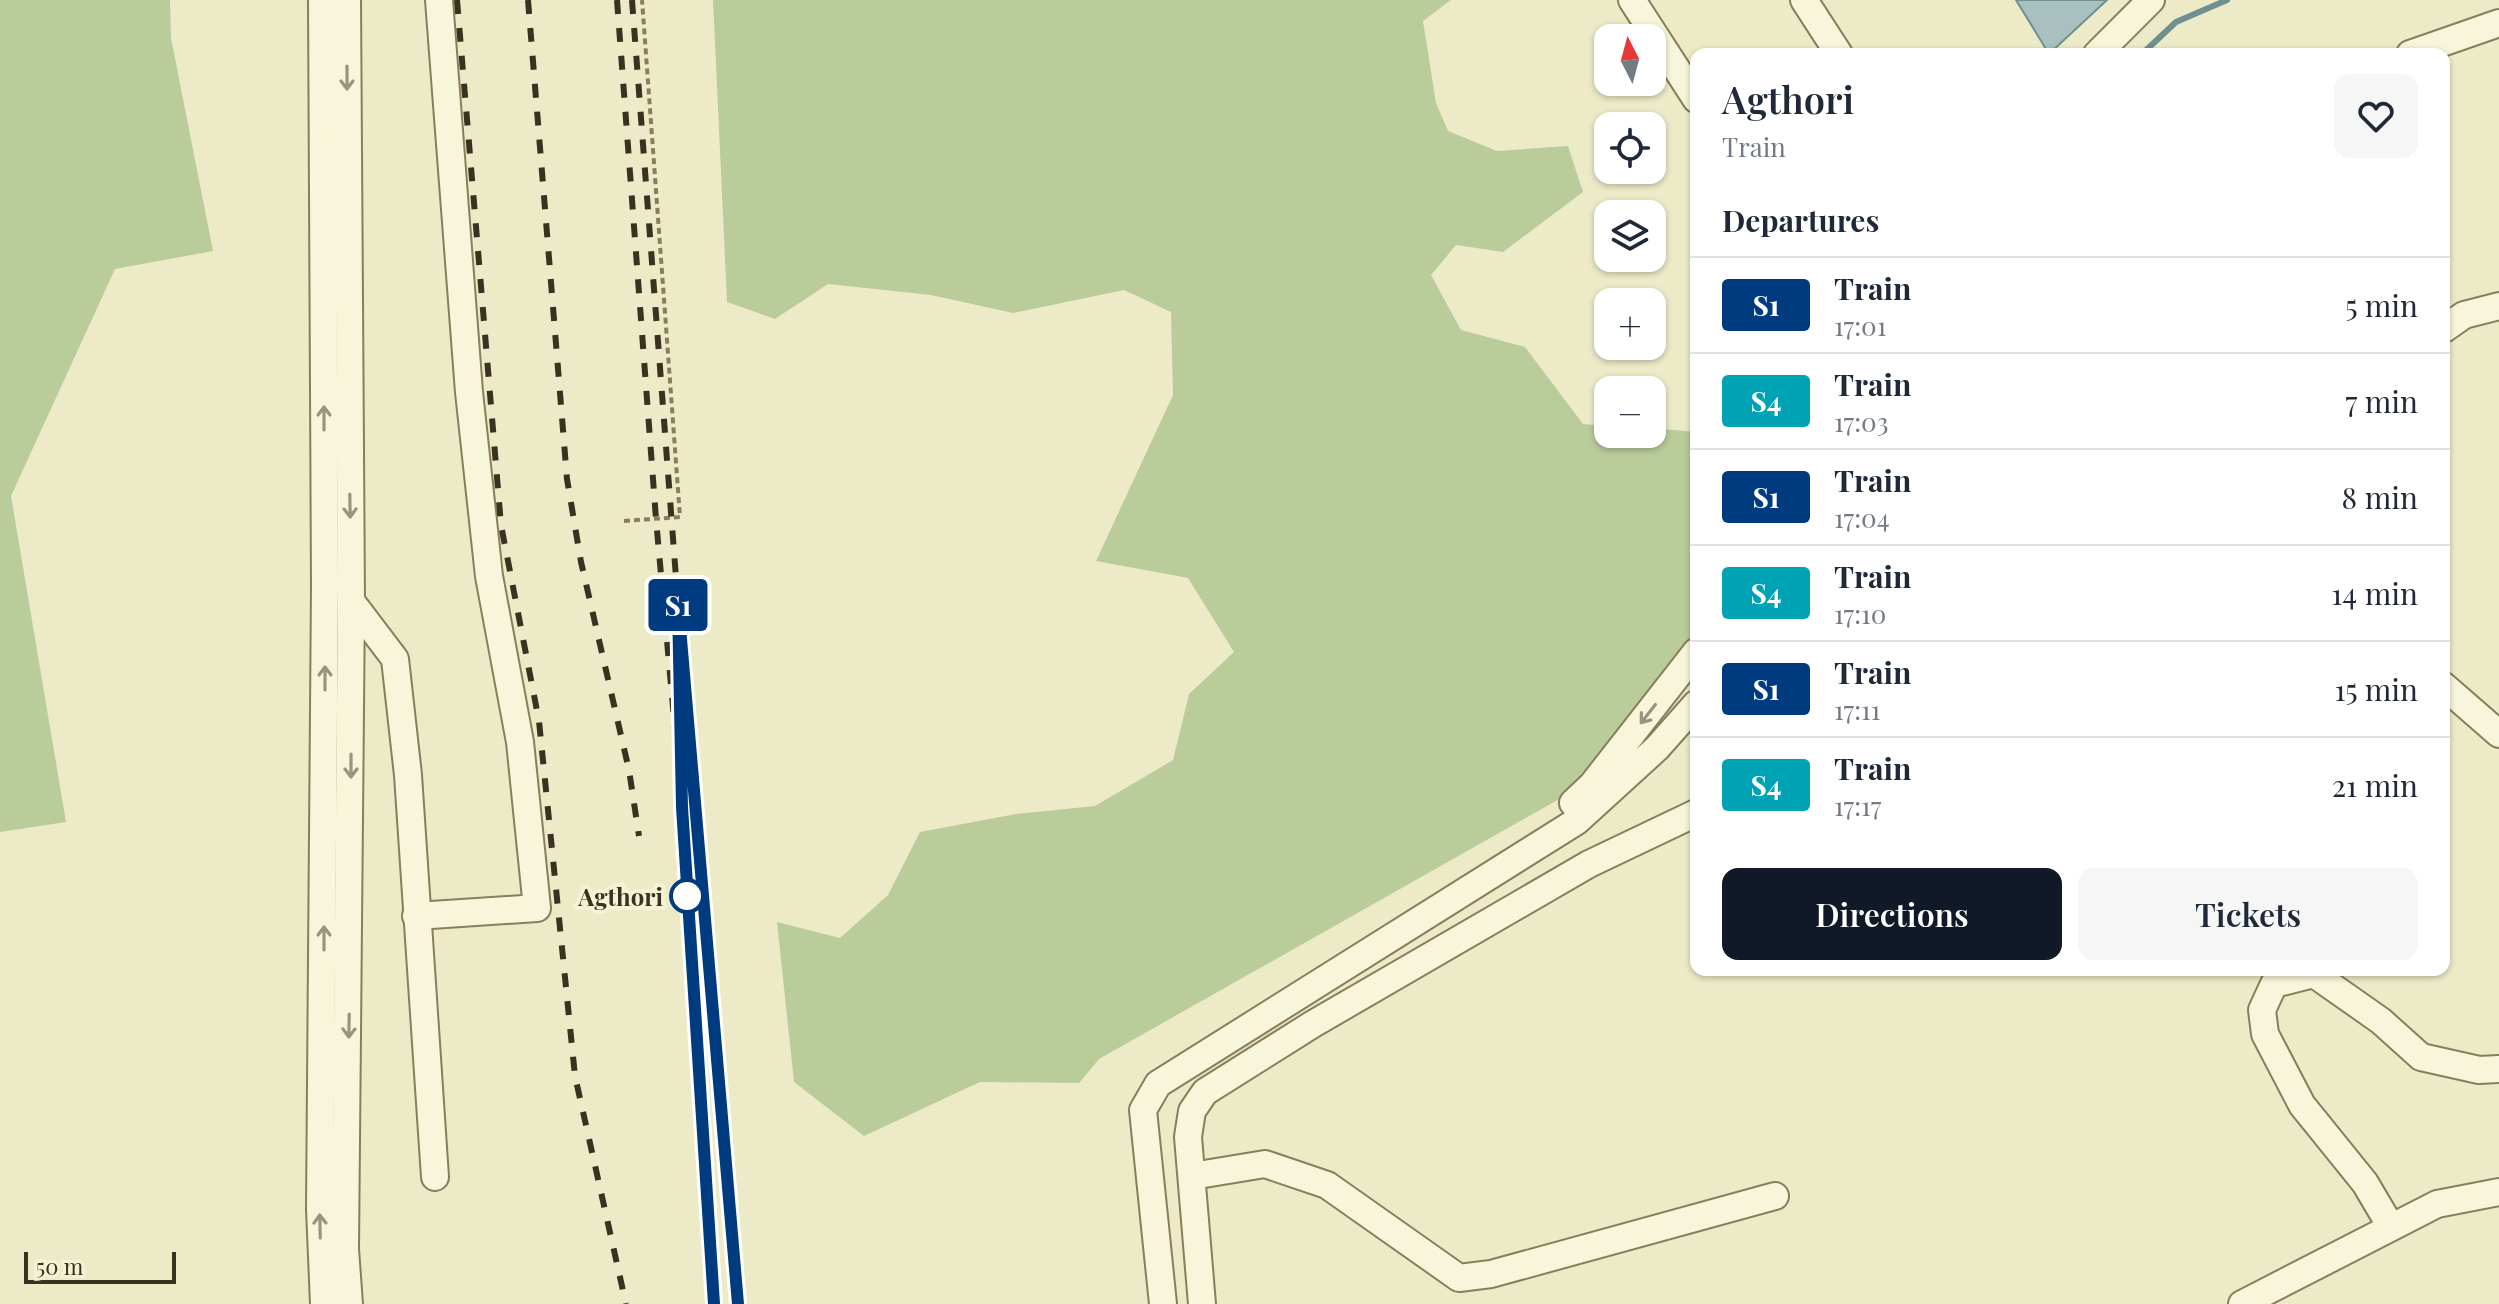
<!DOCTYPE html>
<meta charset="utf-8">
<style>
body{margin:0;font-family:"Playfair Display",serif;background:#f6f6f7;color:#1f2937;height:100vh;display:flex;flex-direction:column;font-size:30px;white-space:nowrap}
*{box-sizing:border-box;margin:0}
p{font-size:26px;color:#747a83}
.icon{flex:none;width:44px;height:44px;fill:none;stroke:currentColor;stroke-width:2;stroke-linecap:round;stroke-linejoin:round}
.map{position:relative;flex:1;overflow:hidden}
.drawer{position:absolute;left:1690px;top:48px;width:760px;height:928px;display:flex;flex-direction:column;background:#fff;border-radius:16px;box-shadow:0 2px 6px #0004}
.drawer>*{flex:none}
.badge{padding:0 16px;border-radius:6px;font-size:28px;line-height:52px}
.needle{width:52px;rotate:354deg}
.buttons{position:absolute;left:1594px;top:24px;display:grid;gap:16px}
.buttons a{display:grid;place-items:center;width:72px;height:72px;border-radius:16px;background:#fff;box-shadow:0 2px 6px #0004;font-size:40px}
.scale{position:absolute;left:24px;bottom:20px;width:152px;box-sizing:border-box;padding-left:8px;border:4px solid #393220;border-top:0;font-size:22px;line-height:28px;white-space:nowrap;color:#393220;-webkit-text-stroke:6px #f5f3d6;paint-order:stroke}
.map>.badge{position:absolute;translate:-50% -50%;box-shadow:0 0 0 4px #fff}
h2{padding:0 32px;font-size:30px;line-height:72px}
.round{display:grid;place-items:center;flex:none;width:84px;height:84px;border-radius:16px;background:#f6f6f7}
.overview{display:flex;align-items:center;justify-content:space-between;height:136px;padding:0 32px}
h1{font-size:38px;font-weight:600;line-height:60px}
.button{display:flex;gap:16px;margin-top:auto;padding:16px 32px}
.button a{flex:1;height:92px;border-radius:16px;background:#111827;color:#fff;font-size:32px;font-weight:600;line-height:92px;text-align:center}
.button a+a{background:#f6f6f7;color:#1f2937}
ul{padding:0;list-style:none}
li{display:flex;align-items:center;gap:24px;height:96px;padding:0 32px;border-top:2px solid #e0e1e3}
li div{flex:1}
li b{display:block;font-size:30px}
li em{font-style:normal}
li .badge{min-width:88px;font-weight:700;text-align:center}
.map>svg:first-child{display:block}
.green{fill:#bbcc9b}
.water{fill:#a8c1c0;stroke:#6e908f;stroke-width:2}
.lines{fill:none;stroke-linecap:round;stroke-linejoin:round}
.stream{stroke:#6e908f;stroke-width:6}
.minor-casing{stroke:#897e5c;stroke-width:30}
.path{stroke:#897e5c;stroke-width:4;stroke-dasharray:6 4;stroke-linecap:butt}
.minor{stroke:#f8f6da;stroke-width:26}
.rail{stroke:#393220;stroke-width:6;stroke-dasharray:14 14;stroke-linecap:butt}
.oneway{stroke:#98947d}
.line-casing{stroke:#fff;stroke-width:18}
.line{stroke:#003b80;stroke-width:12}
.stop-dot{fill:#fff;stroke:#003b80;stroke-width:4}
.labels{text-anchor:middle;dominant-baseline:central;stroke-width:8;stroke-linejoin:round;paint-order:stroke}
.stop-label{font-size:24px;font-weight:bold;fill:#393220;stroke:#f5f3d6;text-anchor:end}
</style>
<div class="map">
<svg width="2499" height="1304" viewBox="0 0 2499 1304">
<rect width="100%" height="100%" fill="#edebc7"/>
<!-- green -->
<g class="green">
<polygon points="0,0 170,0 171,38 213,251 115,269 11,496 66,822 0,832"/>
<polygon points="713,0 1451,0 1423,21 1436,103 1448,131 1497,151 1568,146 1583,192 1503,252 1456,245 1431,275 1461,330 1525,347 1583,424 1608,426 1608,434 1652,434 1652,428 1696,432 1696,631 1570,793 1099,1059 1079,1083 980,1082 864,1136 794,1082 777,922 840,938 888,895 920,832 1016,814 1095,806 1173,760 1189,694 1234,652 1188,578 1096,561 1173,395 1171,312 1124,290 1013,313 931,295 828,284 775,319 727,302"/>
</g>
<!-- water -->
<polygon class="water" points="2016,0 2107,0 2049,54"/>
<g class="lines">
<!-- stream -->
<polyline class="stream" points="2142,54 2176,22 2227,0"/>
<!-- minor casing -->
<g class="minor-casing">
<g id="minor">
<polyline points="322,0 325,585 320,1209 324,1304"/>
<polyline points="347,0 351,601 345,1249 349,1304"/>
<polyline points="1632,0 1696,99"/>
<polyline points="1804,0 1839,54"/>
<polyline points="2097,54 2151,0"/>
<polyline points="2410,54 2499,23"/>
<polyline points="2444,329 2464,315 2499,306"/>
<polyline points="351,601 395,659 408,775 435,1177"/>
<polyline points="2444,686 2499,734"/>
<polyline points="1573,803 1592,785 1696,652"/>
<polyline points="416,916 537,908 520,742 489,576 469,392 439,0"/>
<polyline points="1192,1176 1265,1164 1327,1185 1459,1278 1491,1274 1775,1196"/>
<polyline points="2391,1227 2365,1183 2302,1105 2265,1034 2262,1010 2274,984 2314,974 2381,1021 2421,1057 2479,1070 2499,1069"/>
<polyline points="1163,1304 1143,1110 1158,1084 1577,821 1657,748 1696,704"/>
<polyline points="1202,1304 1188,1137 1192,1111 1205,1092 1313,1024 1589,864 1696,813"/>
<polyline points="2242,1304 2437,1204 2499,1192"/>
</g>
</g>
<!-- path -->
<polyline class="path" points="624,521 680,517 642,0"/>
<!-- minor -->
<use href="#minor" class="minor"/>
<!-- rail -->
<g class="rail">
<polyline points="457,0 501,525 539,721 575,1076 626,1304"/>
<polyline points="528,0 567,479 581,562 629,770 639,836"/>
<polyline points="617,0 656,519 682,807 714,1304"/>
<polyline points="632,0 678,604 679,663"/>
<polyline points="682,650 738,1304"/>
</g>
</g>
<!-- one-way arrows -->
<defs><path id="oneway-shaft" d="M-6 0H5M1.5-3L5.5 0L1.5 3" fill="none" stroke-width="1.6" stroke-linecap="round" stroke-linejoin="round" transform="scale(2)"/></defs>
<g class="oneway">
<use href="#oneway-shaft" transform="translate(347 78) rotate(90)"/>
<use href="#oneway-shaft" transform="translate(324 418) rotate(-90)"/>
<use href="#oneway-shaft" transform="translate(350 506) rotate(89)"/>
<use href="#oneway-shaft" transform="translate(325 678) rotate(-90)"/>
<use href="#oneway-shaft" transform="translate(1648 714) rotate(128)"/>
<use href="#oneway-shaft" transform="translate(351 766) rotate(90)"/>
<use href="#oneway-shaft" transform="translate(324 938) rotate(-90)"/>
<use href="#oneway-shaft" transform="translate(349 1026) rotate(91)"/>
<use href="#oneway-shaft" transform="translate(320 1226) rotate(-91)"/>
</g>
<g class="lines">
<!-- line casing -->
<g class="line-casing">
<polyline id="line" points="714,1304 682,807 678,604 738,1304"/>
</g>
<!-- line -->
<use href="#line" class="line"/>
</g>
<!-- markers -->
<circle class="stop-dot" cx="687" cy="896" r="16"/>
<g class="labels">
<!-- stop labels -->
<g class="stop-label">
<text x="663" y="896">Agthori</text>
</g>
</g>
</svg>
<div class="buttons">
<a><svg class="needle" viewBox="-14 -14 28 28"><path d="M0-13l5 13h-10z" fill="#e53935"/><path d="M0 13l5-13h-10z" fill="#747a83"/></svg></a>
<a><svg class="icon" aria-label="locate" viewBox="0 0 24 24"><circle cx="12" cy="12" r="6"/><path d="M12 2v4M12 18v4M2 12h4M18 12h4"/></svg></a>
<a><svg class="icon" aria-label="layers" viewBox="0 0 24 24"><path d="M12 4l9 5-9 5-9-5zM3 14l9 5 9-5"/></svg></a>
<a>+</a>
<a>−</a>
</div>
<div class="scale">50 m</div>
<b class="badge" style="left:678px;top:605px;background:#003b80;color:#fff">S1</b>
<section class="drawer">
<div class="overview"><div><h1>Agthori</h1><p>Train</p></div><a class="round"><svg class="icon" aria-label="heart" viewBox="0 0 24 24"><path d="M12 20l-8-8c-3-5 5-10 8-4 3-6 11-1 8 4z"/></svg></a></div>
<h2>Departures</h2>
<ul>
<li><span class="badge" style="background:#003b80;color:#fff">S1</span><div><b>Train</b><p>17:01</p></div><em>5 min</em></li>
<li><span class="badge" style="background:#00a3b4;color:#fff">S4</span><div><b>Train</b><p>17:03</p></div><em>7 min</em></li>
<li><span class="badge" style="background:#003b80;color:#fff">S1</span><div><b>Train</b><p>17:04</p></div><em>8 min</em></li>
<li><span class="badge" style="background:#00a3b4;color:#fff">S4</span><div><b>Train</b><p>17:10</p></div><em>14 min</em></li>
<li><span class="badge" style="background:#003b80;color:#fff">S1</span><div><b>Train</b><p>17:11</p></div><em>15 min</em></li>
<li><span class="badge" style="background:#00a3b4;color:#fff">S4</span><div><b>Train</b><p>17:17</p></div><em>21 min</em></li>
</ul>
<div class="button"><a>Directions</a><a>Tickets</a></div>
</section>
</div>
